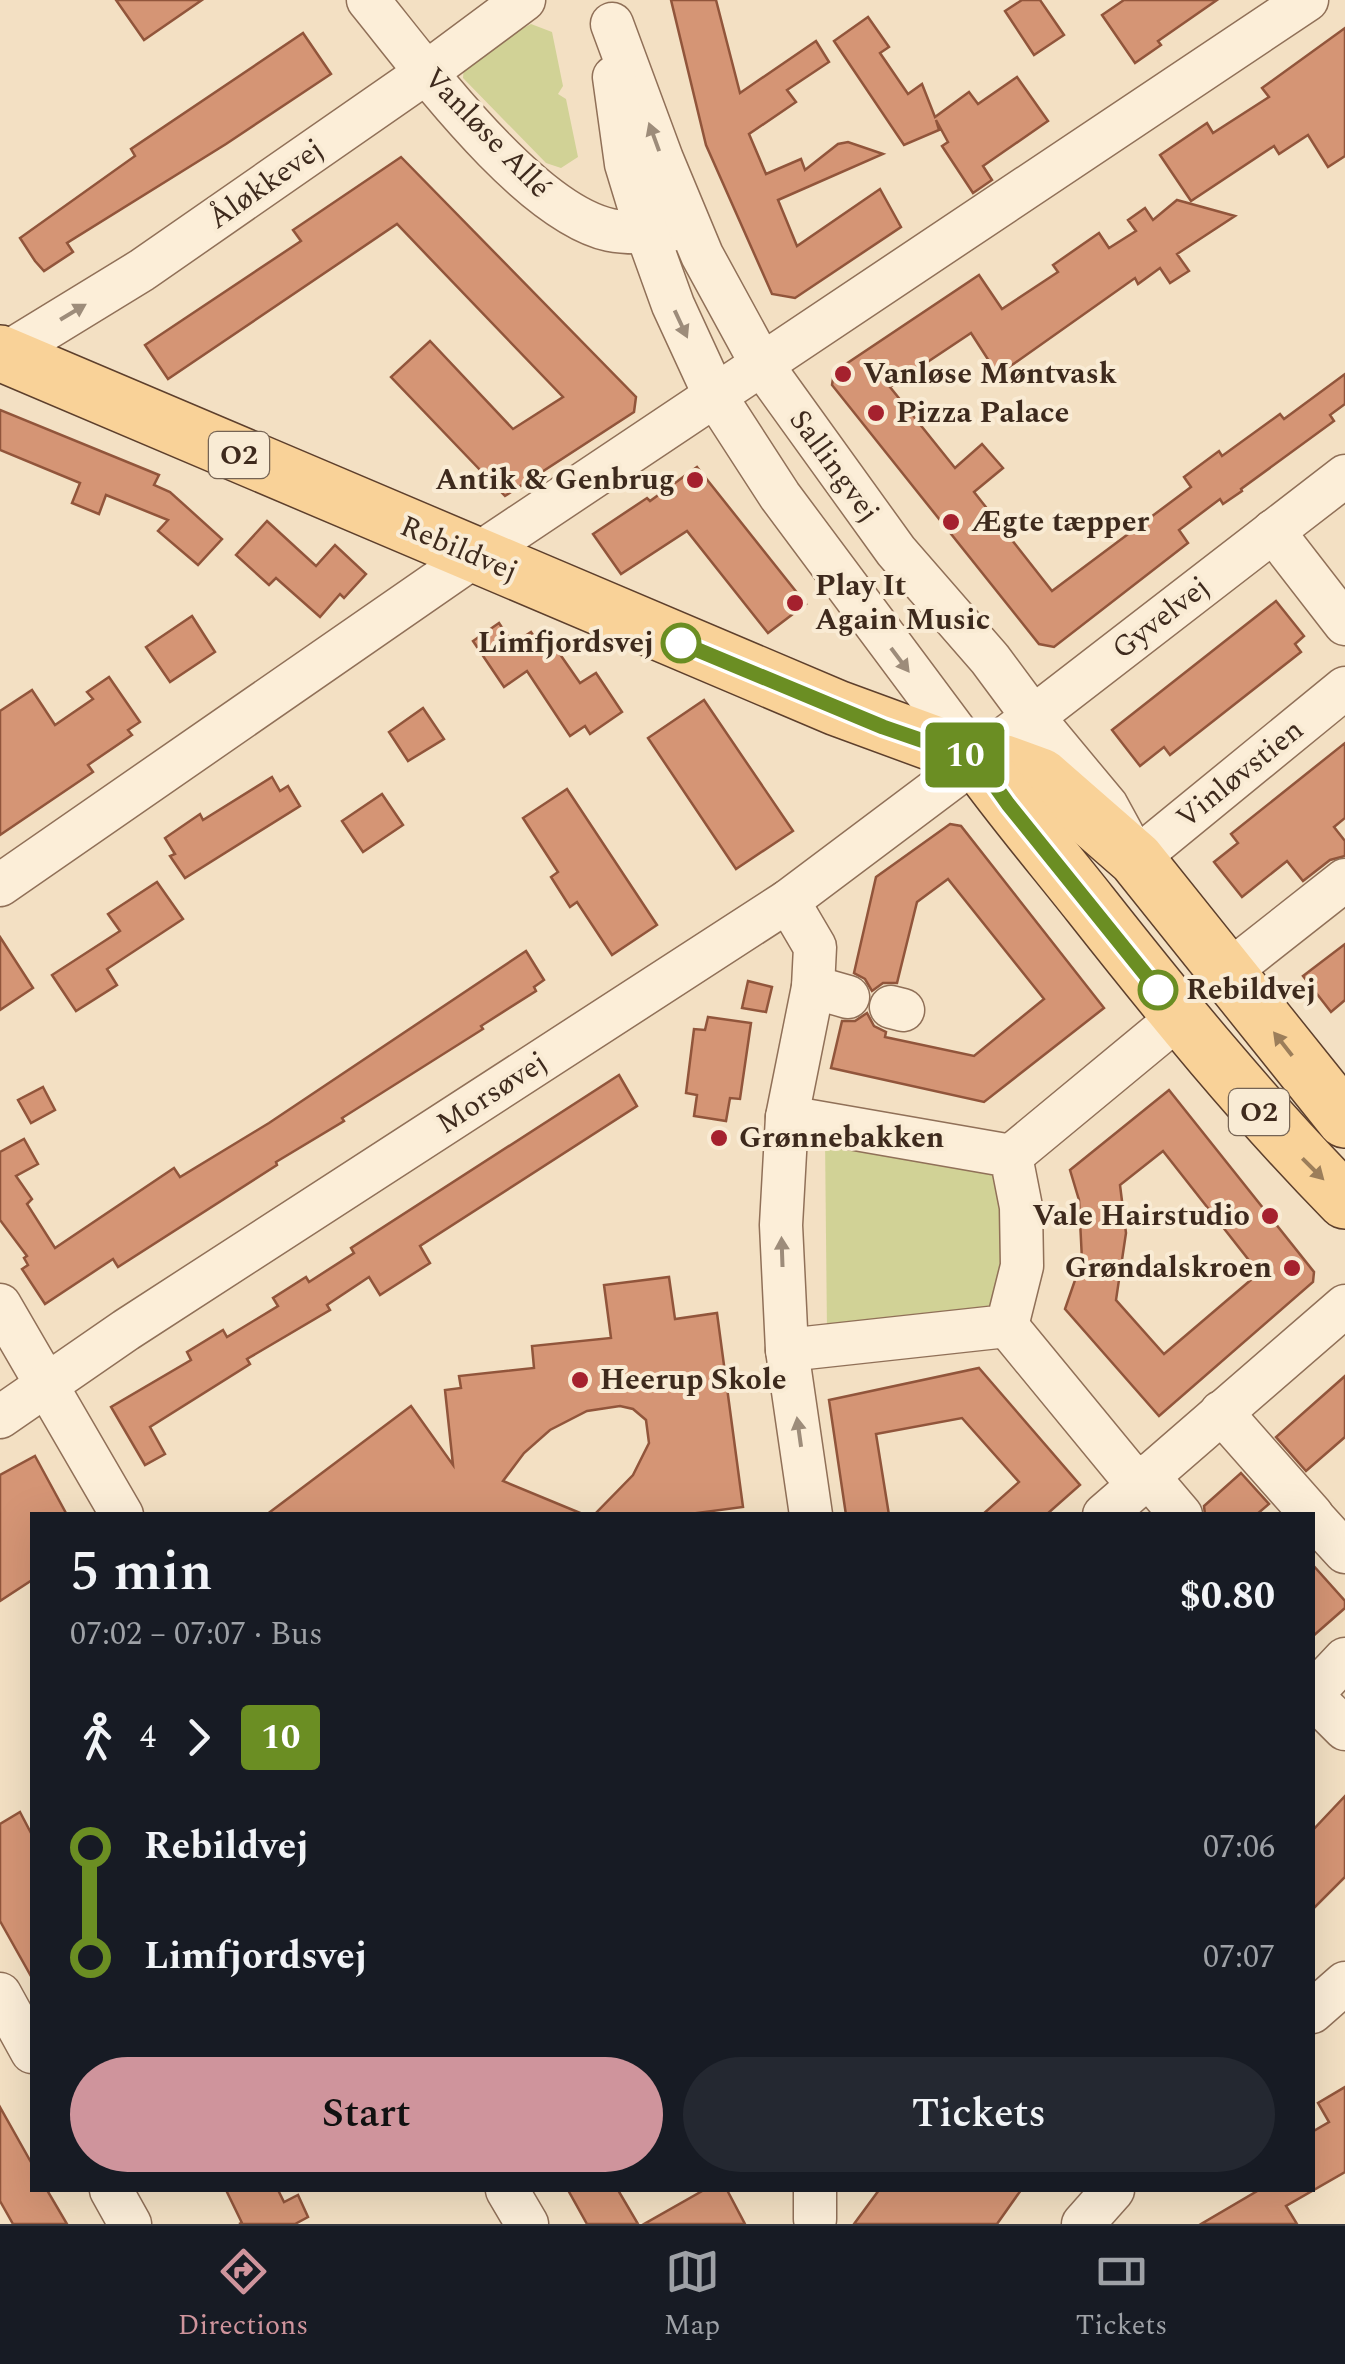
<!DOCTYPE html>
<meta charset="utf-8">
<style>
body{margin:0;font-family:Spectral,serif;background:#242831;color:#f1f3f6;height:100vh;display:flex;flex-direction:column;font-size:38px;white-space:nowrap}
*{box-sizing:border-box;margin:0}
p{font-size:32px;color:#9ea1a6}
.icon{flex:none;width:55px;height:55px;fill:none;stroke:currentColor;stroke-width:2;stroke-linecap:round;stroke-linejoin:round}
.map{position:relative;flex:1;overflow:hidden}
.drawer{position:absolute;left:30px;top:1512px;width:1285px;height:680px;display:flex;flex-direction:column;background:#171b24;border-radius:0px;box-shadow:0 10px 40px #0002}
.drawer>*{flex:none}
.badge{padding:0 20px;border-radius:8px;font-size:35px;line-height:65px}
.map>.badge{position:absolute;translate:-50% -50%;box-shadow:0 0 0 5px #fff}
.legs{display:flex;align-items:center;gap:15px;height:110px;padding:0 40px;font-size:32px}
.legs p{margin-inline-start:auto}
.overview{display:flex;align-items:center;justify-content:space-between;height:170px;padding:0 40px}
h1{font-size:55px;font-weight:600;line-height:75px}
.action{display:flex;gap:20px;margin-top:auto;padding:20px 40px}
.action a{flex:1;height:115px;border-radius:60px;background:#cf949c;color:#111;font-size:40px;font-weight:600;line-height:115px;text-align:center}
.action a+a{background:#242831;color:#f1f3f6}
ul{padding:0 40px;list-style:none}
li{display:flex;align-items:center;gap:35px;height:110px;font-size:38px}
li i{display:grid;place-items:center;width:15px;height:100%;margin:0 12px;background:currentColor}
li i::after{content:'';width:25px;height:25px;margin:-12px;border:8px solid;border-radius:50%;background:#171b24}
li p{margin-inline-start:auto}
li:first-child i{background:linear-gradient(#0000 50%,currentColor 0)}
li:last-child i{background:linear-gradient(currentColor 50%,#0000 0)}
.menu{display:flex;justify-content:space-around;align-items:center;height:140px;border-top:2px solid #363941;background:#171b24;font-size:28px;color:#9ea1a6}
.menu a{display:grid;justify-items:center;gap:5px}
.menu .active{color:#cf949c}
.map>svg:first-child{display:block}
.green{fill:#d1d296}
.building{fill:#d59575;stroke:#91553b;stroke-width:2.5;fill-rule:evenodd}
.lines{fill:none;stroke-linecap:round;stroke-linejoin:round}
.minor-casing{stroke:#907058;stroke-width:45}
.major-casing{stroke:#5d3f2c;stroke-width:58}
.minor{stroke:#fceed8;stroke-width:42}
.major{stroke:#f9d298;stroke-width:55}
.oneway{fill:#9d8c7a}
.oneway2{fill:#9c7e5a}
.line-1-casing{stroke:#fff;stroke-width:22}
.line-1{stroke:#6b8e23;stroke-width:15}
.poi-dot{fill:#a5212e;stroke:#f9ebd4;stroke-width:4}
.stop-1-dot{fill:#fff;stroke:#6b8e23;stroke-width:5}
.labels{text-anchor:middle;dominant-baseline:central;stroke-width:8;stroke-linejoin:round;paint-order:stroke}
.shield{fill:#f9ebd4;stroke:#766454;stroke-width:2.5}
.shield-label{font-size:28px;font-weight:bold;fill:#3e2a1d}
.street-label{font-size:30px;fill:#3e2a1d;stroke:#f9ebd4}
.poi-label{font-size:30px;font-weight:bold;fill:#3e2a1d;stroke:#f9ebd4;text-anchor:start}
.stop-label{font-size:30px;font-weight:bold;fill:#3e2a1d;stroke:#f9ebd4;text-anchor:end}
</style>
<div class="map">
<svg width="1345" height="2224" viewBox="0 0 1345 2224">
<rect width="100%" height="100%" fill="#f3e0c3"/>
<!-- green -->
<g class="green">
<polygon points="531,24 552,32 563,86 558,94 566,99 578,157 561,168 546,163 463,78 464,66 504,38"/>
<polygon points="825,1138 1007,1161 1004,1322 827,1334"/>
</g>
<!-- building -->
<g class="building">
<polygon points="116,0 202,0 144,40"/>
<polygon points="671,0 716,0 740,93 816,41 829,62 787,90 796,102 749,134 766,174 801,159 805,170 838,144 848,142 883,154 778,200 797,246 880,189 901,227 795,298 772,294 706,145"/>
<polygon points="1022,0 1040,0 1064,35 1034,55 1005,11"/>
<polygon points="1124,0 1217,0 1158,41 1161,45 1135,63 1102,15"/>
<polygon points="868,17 889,47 880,53 908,94 922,84 935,117 969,92 978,104 1017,77 1048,121 983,166 992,180 973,193 942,146 948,142 936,120 939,130 904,145 834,41"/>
<polygon points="1345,28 1345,156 1328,167 1308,135 1279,154 1274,146 1191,201 1160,155 1207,123 1213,133 1269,97 1262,88"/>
<polygon points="303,33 331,74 226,144 67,243 73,252 44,271 35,261 20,238 135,156 131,149"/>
<polygon points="401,157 636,397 634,412 505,496 391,377 430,341 513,429 563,397 397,224 168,379 145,345 301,241 293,230"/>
<polygon points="1177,200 1235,216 1177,254 1189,271 1170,283 1160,268 1138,284 1135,278 998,375 971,333 890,387 955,468 982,444 1003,468 974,492 1052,591 1191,487 1184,477 1219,451 1222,456 1280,414 1284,419 1345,374 1345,404 1330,415 1334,421 1241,489 1242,491 1223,504 1220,499 1179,530 1188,543 1054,647 1039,644 832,385 834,372 979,275 1002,309 1058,272 1053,265 1099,233 1109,248 1136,231 1128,220 1145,208 1153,220"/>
<polygon points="0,410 159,475 154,485 170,492 222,539 198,565 158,531 168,520 106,495 99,514 72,503 80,483 0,450"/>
<polygon points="697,467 806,604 768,633 687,531 621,574 593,534 647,498 650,501"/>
<polygon points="267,521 316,566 335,545 366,574 344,598 340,594 320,617 276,578 269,585 236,555"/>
<polygon points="1276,601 1304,636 1295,644 1301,652 1170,755 1164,747 1140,766 1112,730"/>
<polygon points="192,616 215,652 170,682 146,647"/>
<polygon points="499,623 513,644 531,632 539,644 548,637 580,683 596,673 622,712 590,734 585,726 570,736 527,671 504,687 473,641"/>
<polygon points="109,677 140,722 128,730 132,735 88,765 93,772 0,835 0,711 32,690 55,725 93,699 87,692"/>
<polygon points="704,700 793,831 736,869 648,738"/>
<polygon points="423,708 444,739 408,761 389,732"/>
<polygon points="1345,743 1345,818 1334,827 1345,841 1345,856 1330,860 1303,881 1287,861 1242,897 1214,862 1238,843 1231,834"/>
<polygon points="272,777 280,791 288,786 300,806 185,878 170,856 175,854 165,838 200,814 203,820"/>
<polygon points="567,789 657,925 612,955 577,902 570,907 551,877 558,872 523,818"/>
<polygon points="382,794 403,825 363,852 342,821"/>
<polygon points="950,824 961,826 1104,1008 984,1102 831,1068 842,1021 855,1021 867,1013 874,1026 886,1032 885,1037 974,1056 1044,999 948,879 917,902 897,983 883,983 872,991 865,979 854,973 876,877"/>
<polygon points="157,882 183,919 107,969 117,985 76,1011 52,975 120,931 108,914"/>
<polygon points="0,937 33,988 0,1010"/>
<polygon points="1345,944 1345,1000 1331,1012 1303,976"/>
<polygon points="526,951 544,980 534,987 536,991 481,1026 483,1029 342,1118 344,1121 276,1162 277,1165 118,1267 113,1259 45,1304 22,1269 28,1265 24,1258 27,1256 0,1220 0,1152 24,1139 38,1164 16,1176 32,1199 27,1204 55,1248 174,1168 180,1177 269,1123"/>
<polygon points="748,981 772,987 766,1012 742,1008"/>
<polygon points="708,1017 751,1023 740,1099 730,1098 726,1121 694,1116 697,1095 686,1093 694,1029 705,1030"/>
<polygon points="619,1075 637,1106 420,1246 430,1263 380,1295 369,1277 327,1305 330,1310 247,1359 250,1364 150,1427 165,1454 145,1465 111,1407 191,1360 187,1352 223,1330 227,1337 278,1306 273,1298 306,1277 309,1282 354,1253 351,1248"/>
<polygon points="43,1087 55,1110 31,1123 18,1100"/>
<path d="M1169,1090l145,182 -1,10 -154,134 -94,-107 17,-49 -3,-60 -9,-30zM1163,1151l96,122 -95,81 -48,-54 10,-67 -6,-48z"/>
<polygon points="669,1277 675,1319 717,1313 743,1507 682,1515 594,1515 633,1475 649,1443 646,1420 633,1409 620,1406 587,1411 550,1430 524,1453 503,1481 585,1515 266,1515 411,1406 453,1465 445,1390 461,1388 459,1376 534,1368 532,1346 611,1338 604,1285"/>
<polygon points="979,1368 1080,1485 1046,1515 982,1515 1019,1482 962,1418 876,1434 889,1515 846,1515 829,1400"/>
<polygon points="1345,1376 1345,1437 1306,1471 1276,1437"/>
<polygon points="35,1456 67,1515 32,1515 32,1580 0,1601 0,1475"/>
<polygon points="1241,1473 1269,1504 1256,1515 1205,1515 1204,1506"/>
<polygon points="1312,1564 1345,1601 1345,1608 1312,1637"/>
<polygon points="1345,1796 1345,1877 1312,1910 1312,1831"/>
<polygon points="20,1812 32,1835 32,1978 0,1921 0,1824"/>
<polygon points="1345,2087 1345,2172 1286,2206 1297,2224 1201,2224 1259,2190 1312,2190 1312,2132 1329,2122 1318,2103"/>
<polygon points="0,2107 32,2164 32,2190 47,2190 67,2224 13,2224 0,2201"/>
<polygon points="226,2190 278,2190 284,2202 298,2195 308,2217 295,2224 239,2224 242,2223"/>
<polygon points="568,2190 618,2190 638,2224 587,2224"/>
<polygon points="704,2190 727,2190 745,2224 644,2224"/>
<polygon points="879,2190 1021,2190 997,2224 854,2224"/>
</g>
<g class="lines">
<!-- minor casing -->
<g class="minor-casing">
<g id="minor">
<path d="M368,0c53,65 160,212 242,230 20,4 41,2 61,0"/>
<polyline points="612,24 662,159 702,255 762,365 896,551 990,659 1033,717 1107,806 1136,859 1345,688"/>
<polyline points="614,77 626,164 647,233 673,305 714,394 780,496 976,759"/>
<polyline points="0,357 142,270 427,72 524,0"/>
<polyline points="1273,531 1345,624"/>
<polyline points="0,885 475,556 1307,0"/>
<polyline points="788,901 815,947 813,987 787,1117 781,1225 787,1350 811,1515"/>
<polyline points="1227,973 1345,880"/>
<polyline points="813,987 848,997"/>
<polyline points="891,1007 903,1010"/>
<polyline points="1011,1156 1179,1017"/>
<polyline points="0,1305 122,1515"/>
<polyline points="1007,1326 1137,1484"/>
<polyline points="787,1350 1007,1326 1022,1266 1021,1207 1011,1156 787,1117"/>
<polyline points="1221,1412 1312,1515"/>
<polyline points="0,1417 126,1330 788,901 1033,717 1345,476"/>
<polyline points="1147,1475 1181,1515"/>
<polyline points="1104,1515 1345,1306"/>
<polyline points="1312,1516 1345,1552"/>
<polyline points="1312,1694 1345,1659"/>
<polyline points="1312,1696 1345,1729"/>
<polyline points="0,1994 32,2052"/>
<polyline points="1312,2012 1345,1983"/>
<polyline points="111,2190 130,2224"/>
<polyline points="507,2190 527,2224"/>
<polyline points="815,2190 815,2219"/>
<polyline points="1083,2224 1113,2190"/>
</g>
</g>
<!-- major casing -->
<g class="major-casing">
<g id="major">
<polyline points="0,353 837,708 976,759 1005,763 1041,776 1136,859 1345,1120"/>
<path d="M976,759c36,50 76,97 114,145 82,104 162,202 255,297"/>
</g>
</g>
<!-- minor -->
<use href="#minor" class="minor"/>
<!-- major -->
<use href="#major" class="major"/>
</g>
<!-- one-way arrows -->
<defs><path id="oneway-solid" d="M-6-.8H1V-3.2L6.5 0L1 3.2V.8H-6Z" transform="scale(2.5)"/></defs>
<g class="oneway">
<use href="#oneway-solid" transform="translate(654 137) rotate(-110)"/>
<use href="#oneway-solid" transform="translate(73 312) rotate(-31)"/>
<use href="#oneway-solid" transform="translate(681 324) rotate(65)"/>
<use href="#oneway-solid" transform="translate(900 660) rotate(53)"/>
<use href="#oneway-solid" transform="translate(782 1252) rotate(-92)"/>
<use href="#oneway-solid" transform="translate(799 1432) rotate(-98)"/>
</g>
<g class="oneway2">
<use href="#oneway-solid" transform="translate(1283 1044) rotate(-128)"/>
<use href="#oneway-solid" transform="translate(1313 1169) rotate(45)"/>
</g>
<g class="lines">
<!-- line-1 casing -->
<g class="line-1-casing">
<polyline id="line-1" points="681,643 883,727 976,759 1008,804 1158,990"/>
</g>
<!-- line-1 -->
<use href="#line-1" class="line-1"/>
</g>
<!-- markers -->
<g class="poi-dot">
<circle cx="843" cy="374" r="10"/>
<circle cx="876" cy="413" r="10"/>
<circle cx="695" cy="480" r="10"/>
<circle cx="951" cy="522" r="10"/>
<circle cx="795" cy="603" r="10"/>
<circle cx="719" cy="1138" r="10"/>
<circle cx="1270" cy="1216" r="10"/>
<circle cx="1292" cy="1268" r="10"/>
<circle cx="580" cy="1380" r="10"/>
</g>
<g class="stop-1-dot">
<circle cx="681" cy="643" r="18"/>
<circle cx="1158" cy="990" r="18"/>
</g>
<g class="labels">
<!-- shield labels -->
<g class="shield">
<rect x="209" y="432" width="60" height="46" rx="8"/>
<rect x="1229" y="1089" width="60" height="46" rx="8"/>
</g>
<g class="shield-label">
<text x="239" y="455">O2</text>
<text x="1259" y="1112">O2</text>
</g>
<!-- street labels -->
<g class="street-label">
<text transform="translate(487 133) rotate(46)">Vanløse Allé</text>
<text transform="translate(266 184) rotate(-35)">Åløkkevej</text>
<text transform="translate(834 466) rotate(54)">Sallingvej</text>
<text transform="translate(459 549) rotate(23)">Rebildvej</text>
<text transform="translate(1161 618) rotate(-38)">Gyvelvej</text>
<text transform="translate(1240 774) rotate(-39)">Vinløvstien</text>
<text transform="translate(492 1093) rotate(-33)">Morsøvej</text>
</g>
<!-- poi labels -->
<g class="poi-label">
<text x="863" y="374">Vanløse Møntvask</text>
<text x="896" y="413">Pizza Palace</text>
<text x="675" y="480" text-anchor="end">Antik &amp; Genbrug</text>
<text x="971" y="522">Ægte tæpper</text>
<text x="815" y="586">Play It<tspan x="815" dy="34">Again Music</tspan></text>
<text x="739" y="1138">Grønnebakken</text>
<text x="1250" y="1216" text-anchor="end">Vale Hairstudio</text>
<text x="1272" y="1268" text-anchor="end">Grøndalskroen</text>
<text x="600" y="1380">Heerup Skole</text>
</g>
<!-- stop labels -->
<g class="stop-label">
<text x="654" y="643">Limfjordsvej</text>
<text x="1186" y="990" text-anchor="start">Rebildvej</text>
</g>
</g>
</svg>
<b class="badge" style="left:965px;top:755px;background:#6b8e23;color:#fff">10</b>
<section class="drawer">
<div class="overview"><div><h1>5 min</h1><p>07:02 – 07:07 · Bus</p></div><b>$0.80</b></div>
<div class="legs"><svg class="icon" aria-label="walk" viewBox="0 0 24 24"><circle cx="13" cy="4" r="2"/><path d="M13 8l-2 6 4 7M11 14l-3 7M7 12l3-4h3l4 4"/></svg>4<svg class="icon" aria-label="forward" viewBox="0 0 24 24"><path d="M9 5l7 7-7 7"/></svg><b class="badge" style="background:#6b8e23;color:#fff">10</b></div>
<ul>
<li><i style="color:#6b8e23"></i><b>Rebildvej</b><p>07:06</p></li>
<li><i style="color:#6b8e23"></i><b>Limfjordsvej</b><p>07:07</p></li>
</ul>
<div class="action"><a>Start</a><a>Tickets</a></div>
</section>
</div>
<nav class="menu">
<a class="active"><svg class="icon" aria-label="directions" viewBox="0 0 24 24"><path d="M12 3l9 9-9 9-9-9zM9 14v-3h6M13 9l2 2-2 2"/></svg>Directions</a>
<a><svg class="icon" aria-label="map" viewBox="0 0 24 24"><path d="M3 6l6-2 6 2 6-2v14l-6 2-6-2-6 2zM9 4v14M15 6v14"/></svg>Map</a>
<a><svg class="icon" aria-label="tickets" viewBox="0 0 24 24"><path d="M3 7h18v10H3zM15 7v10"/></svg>Tickets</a>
</nav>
